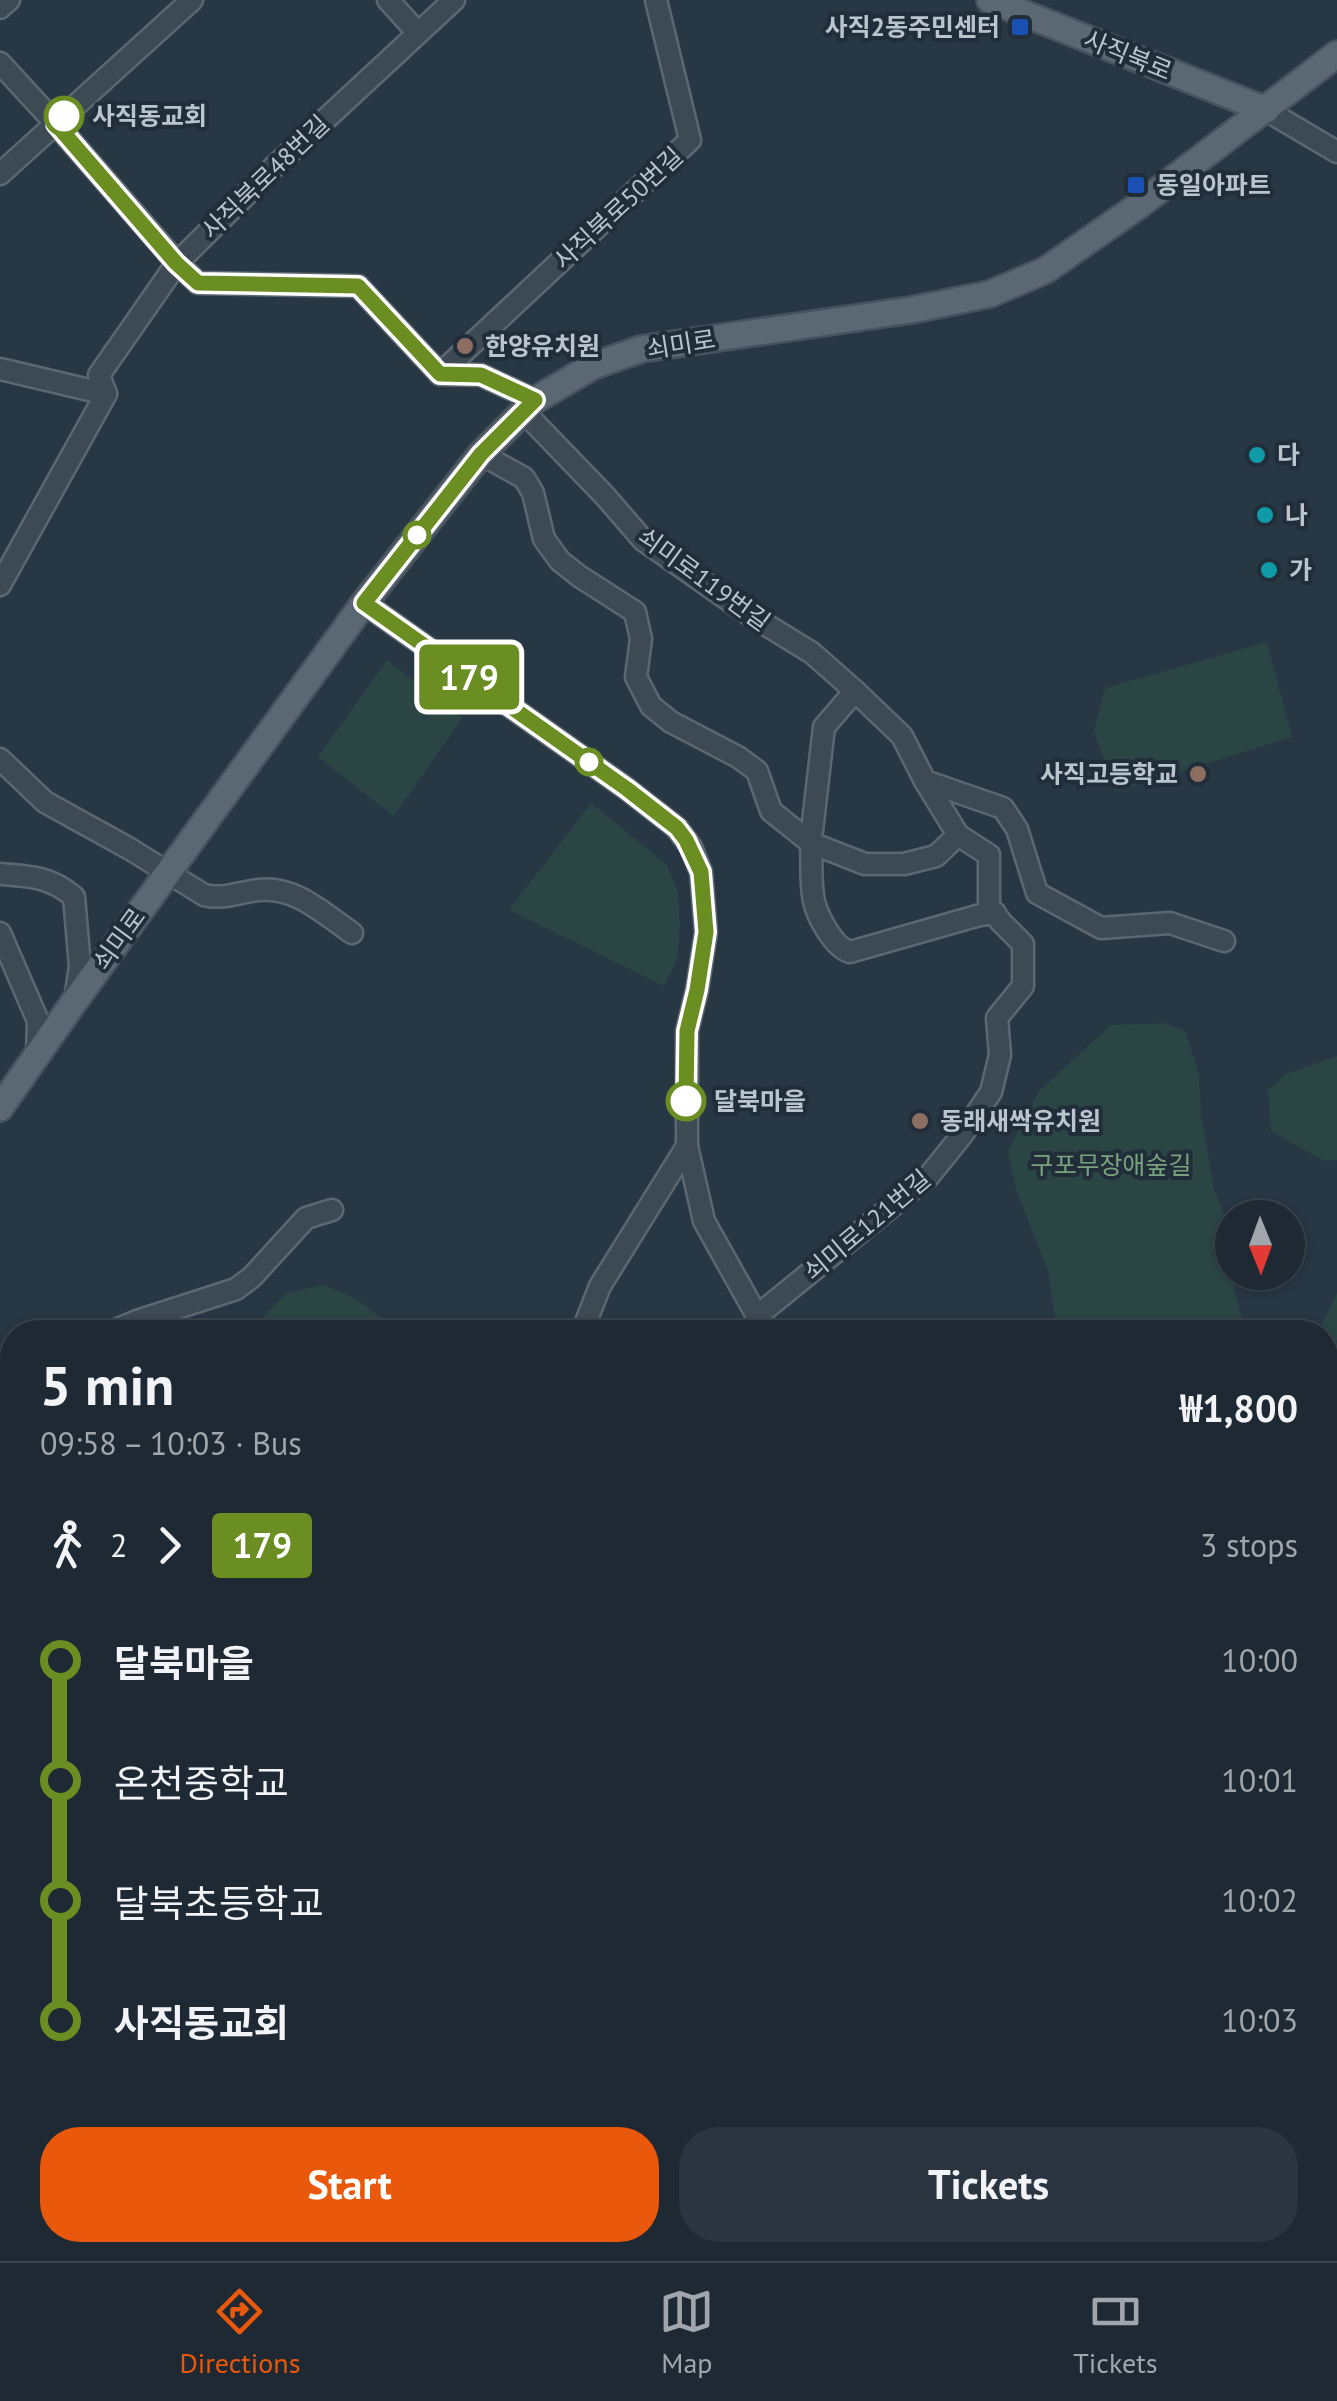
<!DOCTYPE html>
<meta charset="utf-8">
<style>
body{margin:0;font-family:"PT Sans","Noto Sans KR",sans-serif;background:#2b353f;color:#f1f3f6;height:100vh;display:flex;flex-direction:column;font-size:38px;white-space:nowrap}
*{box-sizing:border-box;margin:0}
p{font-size:32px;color:#a1a6ac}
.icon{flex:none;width:55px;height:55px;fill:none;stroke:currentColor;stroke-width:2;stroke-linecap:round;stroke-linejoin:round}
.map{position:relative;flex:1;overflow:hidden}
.side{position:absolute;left:0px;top:1320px;width:1338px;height:942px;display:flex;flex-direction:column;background:#1e2933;border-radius:40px 40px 0 0;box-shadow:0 2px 8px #0004,0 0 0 2px #3c454e}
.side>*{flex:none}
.badge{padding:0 20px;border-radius:8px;font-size:35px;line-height:65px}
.needle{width:65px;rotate:179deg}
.controls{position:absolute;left:1215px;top:1200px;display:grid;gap:20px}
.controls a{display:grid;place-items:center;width:90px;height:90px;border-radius:50%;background:#1e2933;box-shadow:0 2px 8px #0004,0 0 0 2px #3c454e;font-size:50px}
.map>.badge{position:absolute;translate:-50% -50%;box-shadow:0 0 0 5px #fff}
.legs{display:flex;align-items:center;gap:15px;height:110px;padding:0 40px;font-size:32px}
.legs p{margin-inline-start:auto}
.overview{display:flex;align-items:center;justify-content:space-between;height:170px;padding:0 40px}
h1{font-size:55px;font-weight:600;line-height:75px}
.cta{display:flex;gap:20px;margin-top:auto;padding:20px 40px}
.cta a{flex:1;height:115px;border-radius:40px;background:#ea580c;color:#fff;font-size:40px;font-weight:600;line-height:115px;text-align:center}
.cta a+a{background:#2b353f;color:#f1f3f6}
ul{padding:0 40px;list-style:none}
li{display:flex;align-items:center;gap:35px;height:120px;font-size:38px}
li i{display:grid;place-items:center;width:15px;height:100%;margin:0 12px;background:currentColor}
li i::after{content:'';width:25px;height:25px;margin:-12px;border:8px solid;border-radius:50%;background:#1e2933}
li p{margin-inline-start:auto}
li:first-child i{background:linear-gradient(#0000 50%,currentColor 0)}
li:last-child i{background:linear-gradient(currentColor 50%,#0000 0)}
.menu{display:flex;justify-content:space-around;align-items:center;height:140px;border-top:2px solid #3c454e;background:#1e2933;font-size:28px;color:#a1a6ac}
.menu a{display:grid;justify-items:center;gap:5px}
.menu .current{color:#ea580c}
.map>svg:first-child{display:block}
.green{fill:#2a4544}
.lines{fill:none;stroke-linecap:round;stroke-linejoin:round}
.minor-casing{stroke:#5b6771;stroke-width:25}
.major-casing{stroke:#46525d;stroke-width:30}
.minor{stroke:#3d4953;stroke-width:20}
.major{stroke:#5b6873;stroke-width:25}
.line-1-casing{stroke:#fff;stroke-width:22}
.line-1{stroke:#6b8e23;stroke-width:15}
.transit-dot{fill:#1a4fb4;stroke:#212e39;stroke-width:4}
.stop-1-dot{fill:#fff;stroke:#6b8e23;stroke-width:5}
.education-dot{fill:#8d6e63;stroke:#212e39;stroke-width:4}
.culture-dot{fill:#0f9aa8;stroke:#212e39;stroke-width:4}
.labels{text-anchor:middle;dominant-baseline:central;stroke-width:8;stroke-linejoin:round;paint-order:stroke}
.poi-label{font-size:25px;font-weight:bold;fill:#bac4cd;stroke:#212e39;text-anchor:start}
.street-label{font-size:25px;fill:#bac4cd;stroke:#212e39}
.stop-label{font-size:25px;font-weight:bold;fill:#bac4cd;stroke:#212e39;text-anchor:start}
.park-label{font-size:25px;fill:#79a27e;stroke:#212e39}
</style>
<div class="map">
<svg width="1337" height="2261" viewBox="0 0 1337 2261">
<rect width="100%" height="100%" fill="#283744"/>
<!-- green -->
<g class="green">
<polygon points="1267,642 1292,737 1115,792 1094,731 1105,688"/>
<polygon points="387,660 462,718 394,816 318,757"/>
<polygon points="591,803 666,864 678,891 680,927 677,960 664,986 509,910"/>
<polygon points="1165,1023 1185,1031 1199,1075 1201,1113 1214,1189 1229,1225 1235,1293 1246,1332 1057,1332 1048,1271 1016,1189 1008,1151 1038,1092 1111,1025"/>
<polygon points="1337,1056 1337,1160 1324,1161 1271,1131 1268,1090 1286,1074"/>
<polygon points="323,1285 355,1298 399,1332 466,1324 468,1332 249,1332 286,1293"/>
<polygon points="1337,1293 1337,1628 1325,1627 1325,1332 1318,1332"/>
<polygon points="1325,1787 1337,1797 1337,2261 548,2261 547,2250 1325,2250"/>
<polygon points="12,1987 12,2250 182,2250 180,2261 0,2261 0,2015"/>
</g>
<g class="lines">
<!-- minor casing -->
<g class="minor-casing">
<g id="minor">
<polyline points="388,0 418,33"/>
<polyline points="0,8 9,0"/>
<polyline points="0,63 56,124 177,263 198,283 358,286 440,374 481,375 535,400"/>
<polyline points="1266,110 1337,152"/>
<polyline points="0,174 192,0"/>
<polyline points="0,369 106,394"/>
<polyline points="440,374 690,140 656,0"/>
<polyline points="523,411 605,496 643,540 747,613 812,653 855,691 902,736 925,781 1003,808 1017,829 1037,893 1101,928 1170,923 1224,941"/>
<polyline points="481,454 524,478 533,493 544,539 560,561 579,576 635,612 641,639 636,677 651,706 671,722 738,757 757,771 771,811 811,843 865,864 904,864 936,856 958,835"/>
<polyline points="0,585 106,394 99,375 177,263 274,167 454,0"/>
<polyline points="364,603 627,789 677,828 691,847 701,872 706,932 697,990 687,1031 687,1146 704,1221 757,1316 757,1332"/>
<path d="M0,759l45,43 85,47 74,46c20,5 35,-3 55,-5 37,-4 65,24 93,43"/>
<polyline points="805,836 812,831 824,727 855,691"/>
<path d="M811,843c1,18 -1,40 3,58 3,15 20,47 36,51l130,-37 15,-2"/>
<path d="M0,874c30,2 51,3 74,23l6,69 -5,34"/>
<polyline points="0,933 38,1021 37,1055"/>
<polyline points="757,1316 929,1176 962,1135 991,1092 1000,1055 997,1018 1023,986 1023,944 1001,922 989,906 989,855 958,835 925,781"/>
<polyline points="111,1332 137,1321 236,1289 252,1277 306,1218 332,1210"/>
<polyline points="582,1332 600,1286 687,1146"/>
<polyline points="0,1456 12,1446"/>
</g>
</g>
<!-- major casing -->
<g class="major-casing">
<g id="major">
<polyline points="990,0 1266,110"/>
<polyline points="0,1108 74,1002 364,603 481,454 535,400 593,366 641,349 911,310 990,294 1046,270 1138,206 1337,54"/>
</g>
</g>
<!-- minor -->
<use href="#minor" class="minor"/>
<!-- major -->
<use href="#major" class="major"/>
</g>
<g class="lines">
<!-- line-1 casing -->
<g class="line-1-casing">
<polyline id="line-1" points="64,116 56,124 176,263 198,283 358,286 440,374 481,375 535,400 481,454 364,603 627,789 677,828 686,840 701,872 706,932 697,990 687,1031 686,1101"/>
</g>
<!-- line-1 -->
<use href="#line-1" class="line-1"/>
</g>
<!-- markers -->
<g class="transit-dot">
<rect x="1010" y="17" width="20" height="20" rx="5"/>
<rect x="1126" y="175" width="20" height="20" rx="5"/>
</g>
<g class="stop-1-dot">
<circle cx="64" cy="116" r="18"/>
<circle cx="417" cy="535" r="12"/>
<circle cx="589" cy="762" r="12"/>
<circle cx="686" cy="1101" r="18"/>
</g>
<g class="education-dot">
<circle cx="465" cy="346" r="10"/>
<circle cx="1198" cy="774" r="10"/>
<circle cx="920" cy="1121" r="10"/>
</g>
<g class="culture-dot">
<circle cx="1257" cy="455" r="10"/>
<circle cx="1265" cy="515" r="10"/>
<circle cx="1269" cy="570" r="10"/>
</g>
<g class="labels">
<!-- poi labels -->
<g class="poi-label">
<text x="1000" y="27" text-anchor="end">사직2동주민센터</text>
<text x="1156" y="185">동일아파트</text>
<text x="485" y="346">한양유치원</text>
<text x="1277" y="455">다</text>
<text x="1285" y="515">나</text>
<text x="1289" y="570">가</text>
<text x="1178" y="774" text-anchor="end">사직고등학교</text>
<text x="940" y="1121">동래새싹유치원</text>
</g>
<!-- street labels -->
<g class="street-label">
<text transform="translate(1128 55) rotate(22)">사직북로</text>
<text transform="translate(265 177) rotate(-44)">사직북로48번길</text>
<text transform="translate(618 208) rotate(-43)">사직북로50번길</text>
<text transform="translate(681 344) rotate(-9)">쇠미로</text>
<text transform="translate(704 579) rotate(36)">쇠미로119번길</text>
<text transform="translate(119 939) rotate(-54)">쇠미로</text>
<text transform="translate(867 1225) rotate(-40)">쇠미로121번길</text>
</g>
<!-- stop labels -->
<g class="stop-label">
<text x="92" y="116">사직동교회</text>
<text x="714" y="1101">달북마을</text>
</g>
<!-- park labels -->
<g class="park-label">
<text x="1111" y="1165">구포무장애숲길</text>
</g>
</g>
</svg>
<div class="controls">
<a><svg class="needle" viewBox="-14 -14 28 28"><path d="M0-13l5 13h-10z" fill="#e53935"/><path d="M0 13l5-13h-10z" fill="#a1a6ac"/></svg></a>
</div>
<b class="badge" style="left:469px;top:677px;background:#6b8e23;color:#fff">179</b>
<section class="side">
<div class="overview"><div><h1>5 min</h1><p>09:58 – 10:03 · Bus</p></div><b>₩1,800</b></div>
<div class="legs"><svg class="icon" aria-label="walk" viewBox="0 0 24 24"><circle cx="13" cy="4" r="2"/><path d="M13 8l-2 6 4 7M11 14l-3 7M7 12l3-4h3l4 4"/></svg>2<svg class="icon" aria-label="forward" viewBox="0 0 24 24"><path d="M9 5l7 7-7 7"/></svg><b class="badge" style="background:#6b8e23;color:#fff">179</b><p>3 stops</p></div>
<ul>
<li><i style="color:#6b8e23"></i><b>달북마을</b><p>10:00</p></li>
<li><i style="color:#6b8e23"></i><span>온천중학교</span><p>10:01</p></li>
<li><i style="color:#6b8e23"></i><span>달북초등학교</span><p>10:02</p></li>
<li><i style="color:#6b8e23"></i><b>사직동교회</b><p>10:03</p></li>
</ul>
<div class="cta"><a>Start</a><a>Tickets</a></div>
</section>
</div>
<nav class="menu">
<a class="current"><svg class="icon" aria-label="directions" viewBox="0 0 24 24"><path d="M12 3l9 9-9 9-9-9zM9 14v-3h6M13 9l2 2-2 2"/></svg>Directions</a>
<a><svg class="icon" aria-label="map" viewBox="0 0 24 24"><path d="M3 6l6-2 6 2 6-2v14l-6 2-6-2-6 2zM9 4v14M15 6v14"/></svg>Map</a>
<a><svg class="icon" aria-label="tickets" viewBox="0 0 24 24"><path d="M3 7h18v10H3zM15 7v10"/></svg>Tickets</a>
</nav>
